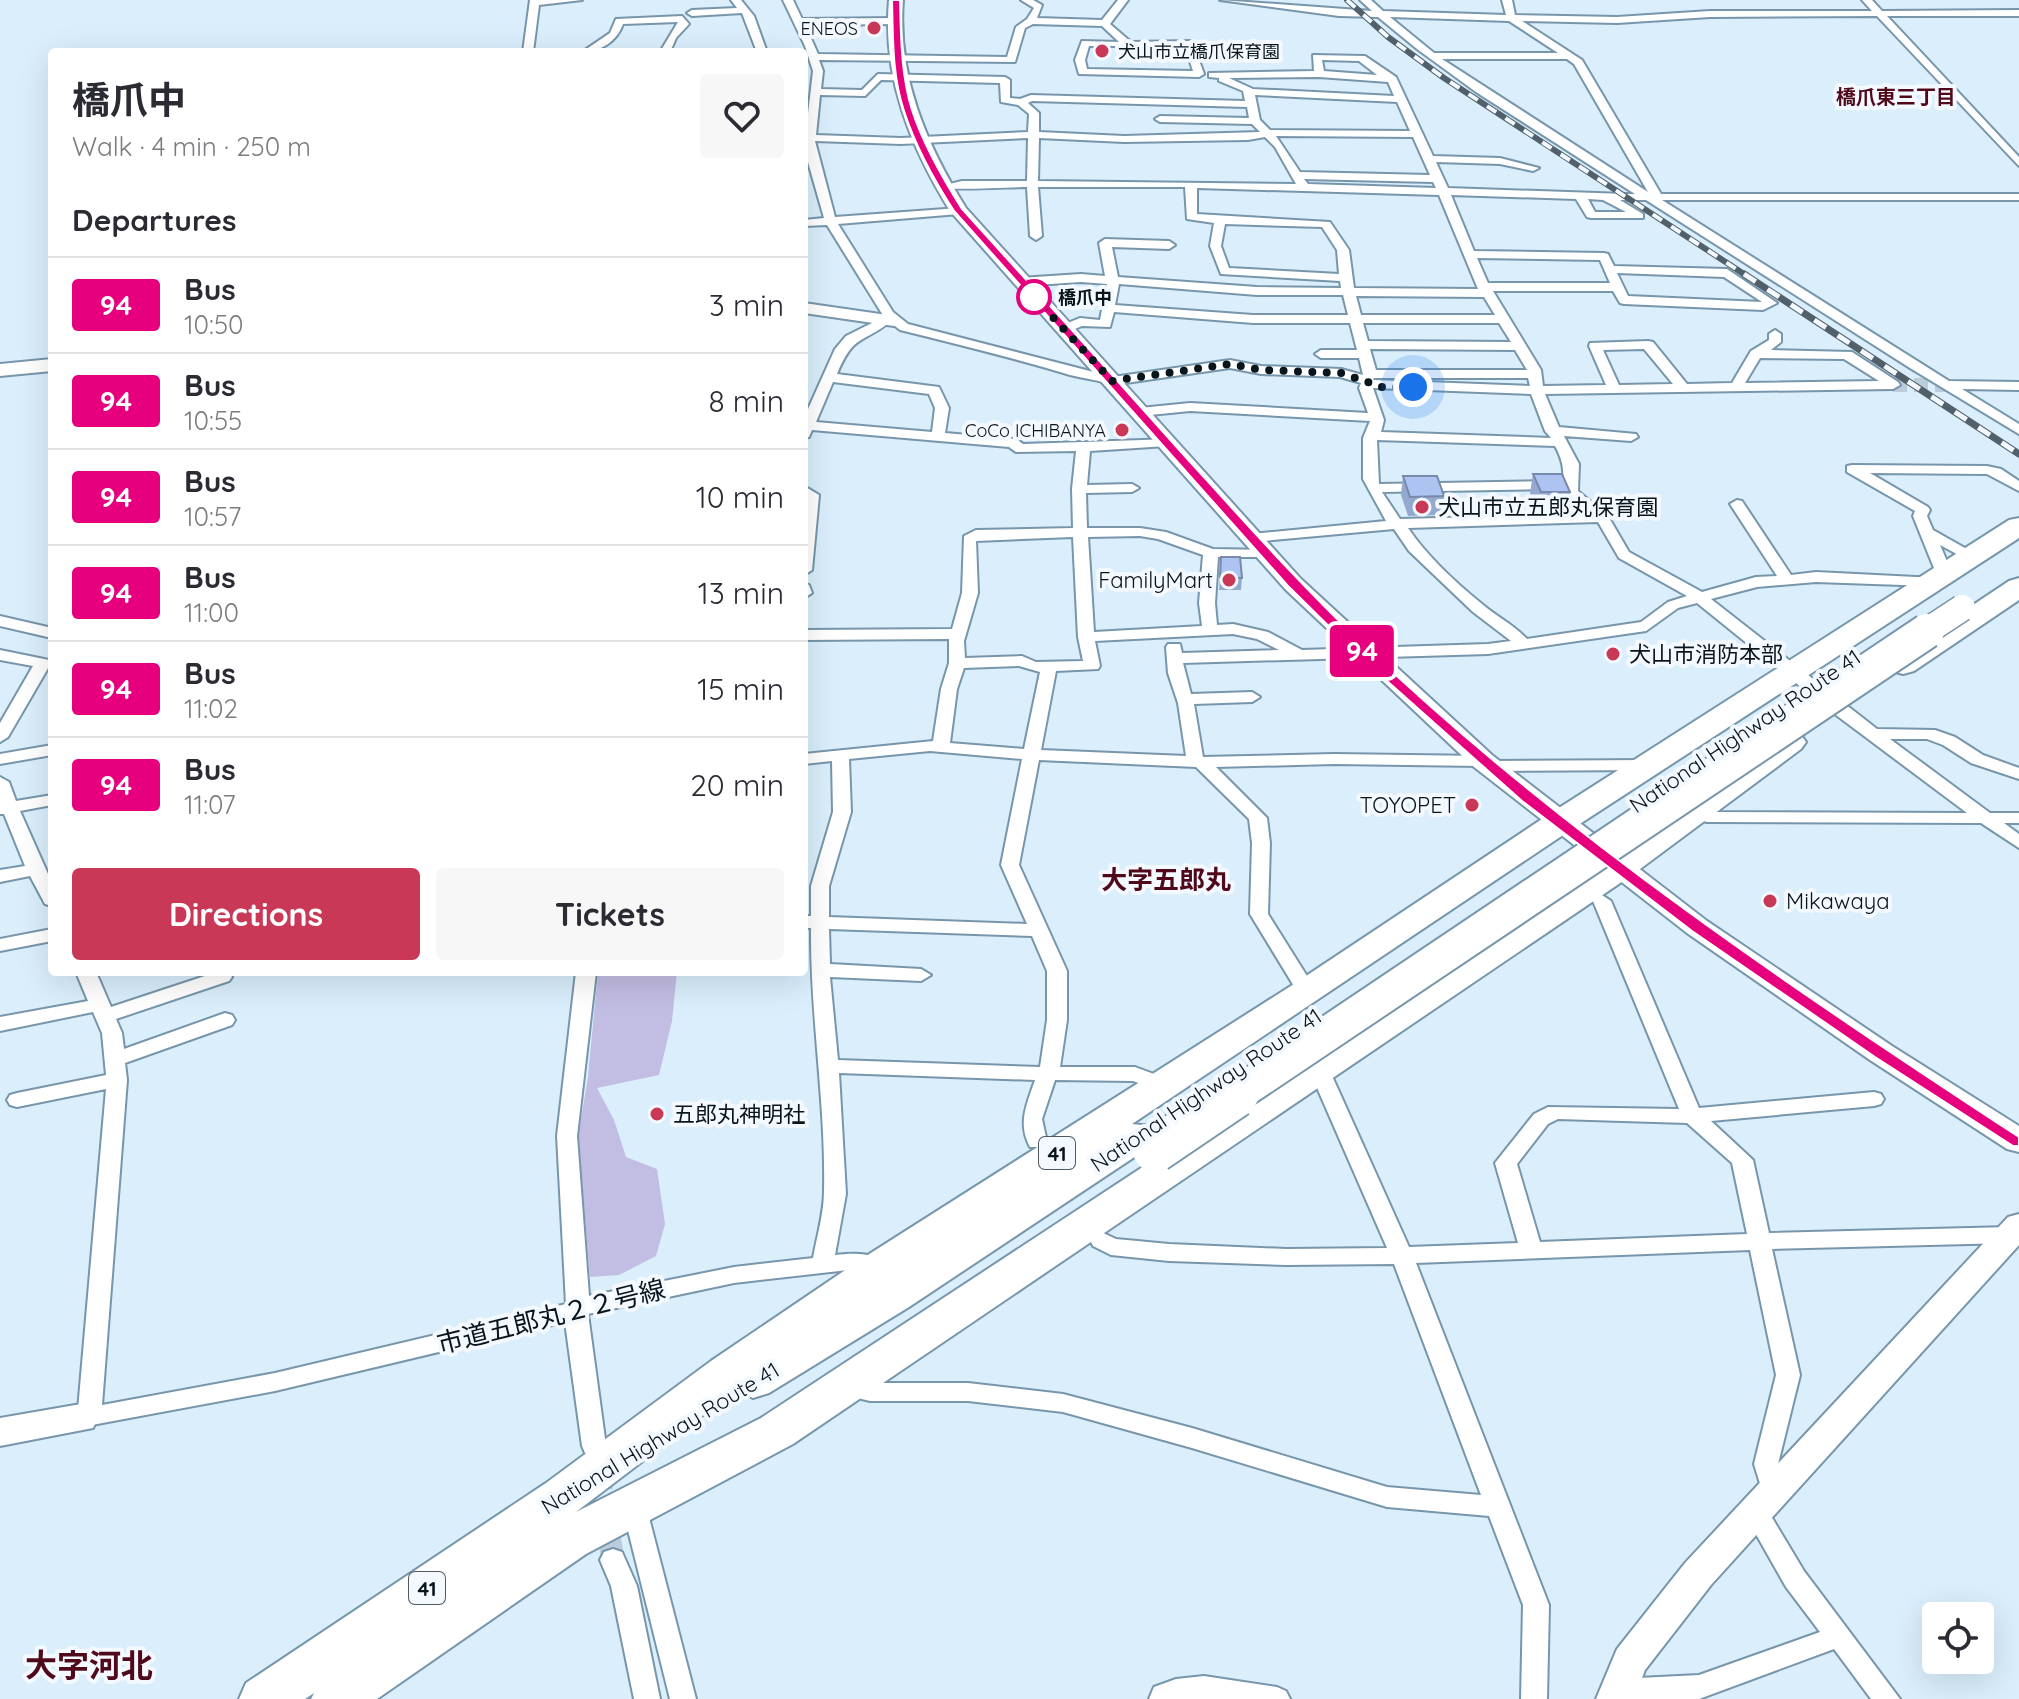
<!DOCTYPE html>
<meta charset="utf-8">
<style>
body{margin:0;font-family:Quicksand,"Noto Sans JP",sans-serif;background:#f7f7f7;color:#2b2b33;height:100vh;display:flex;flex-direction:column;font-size:30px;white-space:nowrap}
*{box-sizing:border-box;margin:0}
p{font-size:26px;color:#7c7c81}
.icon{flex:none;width:44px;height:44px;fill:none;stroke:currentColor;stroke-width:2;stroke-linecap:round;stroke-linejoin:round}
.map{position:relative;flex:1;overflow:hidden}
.panel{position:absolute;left:48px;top:48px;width:760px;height:928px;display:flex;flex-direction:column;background:#fff;border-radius:8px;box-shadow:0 8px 32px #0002}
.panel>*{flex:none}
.badge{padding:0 16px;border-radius:6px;font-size:28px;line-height:52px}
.tools{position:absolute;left:1922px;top:1602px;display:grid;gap:16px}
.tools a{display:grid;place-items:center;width:72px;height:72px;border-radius:8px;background:#fff;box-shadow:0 8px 32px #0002;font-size:40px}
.you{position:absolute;width:40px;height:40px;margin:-20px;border:6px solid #fff;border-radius:50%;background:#1a73e8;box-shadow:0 0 0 12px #1a73e833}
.map>.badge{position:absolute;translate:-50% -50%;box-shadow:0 0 0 4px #fff}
h2{padding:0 24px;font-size:30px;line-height:72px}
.round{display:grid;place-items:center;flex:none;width:84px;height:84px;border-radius:8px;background:#f7f7f7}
.head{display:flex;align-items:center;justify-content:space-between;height:136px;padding:0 24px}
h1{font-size:38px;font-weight:700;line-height:60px}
.button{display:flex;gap:16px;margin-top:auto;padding:16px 24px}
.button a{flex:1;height:92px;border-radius:8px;background:#c93957;color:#fff;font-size:32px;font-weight:700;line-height:92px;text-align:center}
.button a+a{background:#f7f7f7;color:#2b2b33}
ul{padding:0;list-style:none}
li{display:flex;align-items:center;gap:24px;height:96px;padding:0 24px;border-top:2px solid #e1e1e2}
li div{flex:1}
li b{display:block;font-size:30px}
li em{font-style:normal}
li .badge{min-width:88px;font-weight:700;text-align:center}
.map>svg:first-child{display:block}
.green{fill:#c2bde2}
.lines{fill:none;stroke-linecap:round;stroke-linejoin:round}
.street-tunnel-far1{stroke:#bbcddb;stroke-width:14;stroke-dasharray:14 7;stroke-linecap:butt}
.street-tunnel{stroke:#bbcddb;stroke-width:23;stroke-dasharray:23 12;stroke-linecap:butt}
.street-casing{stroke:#7796ab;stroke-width:4}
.secondary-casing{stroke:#7796ab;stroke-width:4}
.primary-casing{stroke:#7796ab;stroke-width:4}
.highway-casing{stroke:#7796ab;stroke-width:4}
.street{fill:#fff;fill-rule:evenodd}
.secondary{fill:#fff;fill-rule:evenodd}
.primary{fill:#fff;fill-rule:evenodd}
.highway{fill:#fff;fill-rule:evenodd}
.rail-far1-casing{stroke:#51606a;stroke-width:6}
.rail-casing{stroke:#51606a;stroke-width:7}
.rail-far1{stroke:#f3f9fe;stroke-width:4;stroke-dasharray:11;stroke-linecap:butt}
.rail{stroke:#f3f9fe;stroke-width:5;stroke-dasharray:14;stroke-linecap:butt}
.highway-bridge-far2-casing{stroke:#7796ab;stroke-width:29;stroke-linecap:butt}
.highway-bridge-far1-casing{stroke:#7796ab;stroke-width:38;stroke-linecap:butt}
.highway-bridge-casing{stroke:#7796ab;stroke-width:48;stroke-linecap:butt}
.highway-bridge-far2{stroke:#fff;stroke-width:26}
.highway-bridge-far1{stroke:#fff;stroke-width:34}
.highway-bridge{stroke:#fff;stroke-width:44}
.wall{fill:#95a9d0}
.building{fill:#adc4f2;stroke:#7989a9;stroke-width:2}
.line{fill:#e6007e;stroke:#fff;stroke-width:2}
.walk{stroke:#09151d;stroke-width:8;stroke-dasharray:0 14.4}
.poi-dot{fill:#c93957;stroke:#f3f9fe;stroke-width:3}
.stop-dot{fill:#fff;stroke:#e6007e;stroke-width:4}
.labels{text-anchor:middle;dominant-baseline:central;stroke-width:8;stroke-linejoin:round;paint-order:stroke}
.far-poi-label{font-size:18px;fill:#09151d;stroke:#f3f9fe;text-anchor:end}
.far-stop-label{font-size:18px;font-weight:bold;fill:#09151d;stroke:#f3f9fe;text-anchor:start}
.far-neighbourhood-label{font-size:20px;font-weight:bold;fill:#4f091b;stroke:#f3f9fe}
.shield{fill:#f3f9fe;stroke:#4f5960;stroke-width:2}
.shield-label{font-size:20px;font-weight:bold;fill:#09151d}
.poi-label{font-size:22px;fill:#09151d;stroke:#f3f9fe;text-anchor:start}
.street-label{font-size:22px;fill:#09151d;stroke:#f3f9fe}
.quarter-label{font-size:26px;font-weight:bold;fill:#4f091b;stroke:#f3f9fe}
.near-street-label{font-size:26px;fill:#09151d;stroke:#f3f9fe}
.near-quarter-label{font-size:32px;font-weight:bold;fill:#4f091b;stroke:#f3f9fe}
</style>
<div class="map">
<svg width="2019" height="1699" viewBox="0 0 2019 1699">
<rect width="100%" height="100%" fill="#daeefc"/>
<!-- green -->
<polygon class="green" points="598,972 677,972 672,1021 659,1075 597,1088 614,1120 626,1157 657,1169 665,1224 656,1256 619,1275 590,1277 578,1137 588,1077"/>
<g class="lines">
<!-- street-tunnel-far1 -->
<polyline class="street-tunnel-far1" points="1893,385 1946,385"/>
<!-- street-tunnel -->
<g class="street-tunnel">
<polyline points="1060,1178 1092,1227"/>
<polyline points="598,1468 613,1560"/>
</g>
<!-- street casing -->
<g class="street-casing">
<g id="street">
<polygon points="530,0 582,0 539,5 533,52 523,52"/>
<polygon points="731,0 741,0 754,16 767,52 757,52 742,13 692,16 687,13 692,10 737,8"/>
<path d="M783,0h10l9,19 93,-1 5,3 -5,3 -90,1 13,29 189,3 9,-30 11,-8 7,-11 -13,-8h12l9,5 -5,13 65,2 16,-20h10l-18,24 21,18 61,-1 12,33 -5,3 -120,-3 -4,-14 7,-19 37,1 -17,-16 -69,-2 -8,4 -10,34 -196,-2 4,11 -2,18 41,1 16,-16 127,3 5,3v18l10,1 11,-4 214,6 -2,-10 -24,-10v-3l-10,-1v-4l105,-2 -1,-16 52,1 31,21 37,79 67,2 39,10 -6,3 -33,-7 -64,-2 12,26 178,6h9l-159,-102 -59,-43 -39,-32 -39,-1 -119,-16 152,11 -12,-11h11l12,11 123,4 -4,-15h10l3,15 102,2 93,-6h162l-10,-11h10l10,11 137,-1v6h-132l132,141v9l-142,-150 -167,1 -93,6 -95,-2 60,39 79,134h358v6h-357l287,181 70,1v8l-57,-1 57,35v10l-109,-66 -264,-168h-26l23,14v4h-52l-4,-1 -11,-18 -125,-4 23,56 130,2 4,1 6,12 113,3 50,34 -14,7 -139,-6 -4,-1 -7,-12h-120l48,79 2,16 63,-1 -17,-39 1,-3 58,-2 5,1 34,42 45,-1 19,-32 18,-11v-6l6,-4 6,4v8l-10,8 81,2 46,30 2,3 -7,4 -348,5 14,33 77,7 2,3 -7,4 -67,-5 15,28 -1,27 30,25 21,36 73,40 54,-15 21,-1 -47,-72 7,-4 5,1 49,74 25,-3 120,6v6l-5,2 -115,-4 -59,5 -46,12 166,130 58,1 20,7 28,18 36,13v11l-48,-16 -28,-18 -16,-6h-37l100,74h29v10h-15l15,11v14l-38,-25 -274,-1 -21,-6 -3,-4 9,-5 17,5 258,1 -135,-101 -135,-109 -19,5 -32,23 -158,23 -305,9 8,31 61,-2 8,5 -8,5 -58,2 9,53 131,-3 149,2 8,5 160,-1 9,5 -9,5 -162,1 -9,-5 -146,-2 -118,3 51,51 3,25 -2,71 49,78 -10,6 -7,-2 -50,-82 2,-71 -3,-24 -53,-52 -157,-7 -20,105 48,106v49l-7,47h75l35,13 3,5 -3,5 -7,2 -30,-11 -78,-1 -13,39 5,23 -3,5h-14c-13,-24 -3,-43 5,-67l-196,-7 7,121 -11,61c19,-2 43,-4 54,14l-3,6 -8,2 -21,-8 -123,14 -146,31 18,132 -3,7 -9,3 -9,-3 -3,-7 -17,-124 -290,69 -194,36 -8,-2 -4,-7 4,-7 5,-1 28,-321 -89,18 -7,-2 -3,-5 3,-5 7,-2 89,-18 -4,-42 -9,-21 -93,19v-14l88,-16 -12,-29h20l15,35 106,-35 12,1 3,4 -3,4 -113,38 6,14 2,16 101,-36 7,2 3,5 -3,5 -107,38 2,17 -25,325 173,-32 291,-69 -9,-168 19,-164h20l-19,164 12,160 145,-29 79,-9c4,-22 11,-45 11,-67 2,-88 -14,-175 -13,-263h-7v-12h7v-30l22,-74 -1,-51 -28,3v-10l129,-13 8,-52 8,-26v-24l-145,1v-10l148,-1 10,-36 2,-57 12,-6 97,-2 -1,-39 4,-38 -60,1 -7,-5 -197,-17 -3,7 -5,1v-20l31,-69 11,-13 38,-19 -57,-92 -23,1v-6l20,-2 -20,-70 9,-77 -8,-25zM1390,17l119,4 49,32h-124zM1089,46h96l8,25 -106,-2 -2,-9zM1442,59h125l7,5 74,128zM1322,60l37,1 18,14 -53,-4zM1319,77l69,5 6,14 -141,-7 -24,-11zM881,80l119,3 1,19 17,3 11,9 -1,18 -127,6 -85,-3 4,-40 45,1zM1255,95l142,7 13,29 -140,-1 -10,-10zM1032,101l215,6 2,11 -89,-2 -5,3 5,3 92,2 8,8 -136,4 -85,-4v-19l-11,-10zM1276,136l137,1 17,38 -130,-3zM1265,137l10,10 21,37 -258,-3 1,-43 85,4 124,-2zM1028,138l-1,43h-65l-25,6c7,4 75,0 90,0l3,49 6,4 6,-4 -4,-49h147l2,32 27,4 -4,23 11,28 119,7 1,7 -84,-1 -139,-10 -6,-30 57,2 6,-4 -6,-4 -64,-2 -6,4 6,33 -24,-2 -61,4 -6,4 6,4 61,-4 26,2 -7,36 -20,-2 -20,8v6h8l14,-6 28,1 4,-15 139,11h97l7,27h-36l-6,4 6,4h38l4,17 -22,-6 -80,-3 -31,-6 -117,17 -205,-53 -15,-12 -55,-88 121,-10 6,-3 -6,-3 -124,9 -20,-76 86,3zM1304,179l129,3 3,6 -128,-4zM1197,188l242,7 39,94 -124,-1 -5,-38 -19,-28 -133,-8zM1588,199l15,1 23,12h-31zM1225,224l97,3 15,23 2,24 -110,-6 -8,-22zM1477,258l123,2 10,23h-122zM1617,273l107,4 38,25 -134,-6zM1119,284l138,11h86l5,20h-95l-138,-10zM1356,296l128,1 11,18h-134zM890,322l10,8c57,14 114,28 170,45 15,4 30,5 42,10l118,-17 31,6 79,3 21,6 -2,5 9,25 -178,-10 -50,5 -7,4 7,4 50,-5 180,10 -7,17v41l23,42 -134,13 -7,4 7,4 142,-13 15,22 64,61 38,29 -23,3 -186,6 -34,-18 -35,-8 -16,1 -2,-22 3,-46h48l5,-1v-6l-58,-1 -47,-17 -26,-4h-53l-1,-35 46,-1 7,-4 -7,-4 -45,1 3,-34 77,-5 5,-1v-6l-149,5 -7,-5 -71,-6 4,-25 -10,-21 -102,-13c17,-40 23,-29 53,-52zM1363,323h136l12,19 -143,-1zM1370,349l145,1 12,20h-151zM1644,349l29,35 -54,1 -16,-35zM1760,358l84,1 35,22 -134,2zM1374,378h154l2,8 -157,-6zM833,382l96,12 6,14 -3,24 -116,-10zM1373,388l158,6 14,37 6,7 -170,-6 3,-12zM1377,440l178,6c20,36 -8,40 33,68l-188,5 -18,-27 172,-3 7,-4 -7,-4 -175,3zM1598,522l21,36 68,38 -19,6 -27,20 -114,17c-14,-15 -30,-22 -45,-35 -26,-21 -55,-48 -74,-76zM1140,536l18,3 45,16 -4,48 3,23 -108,6 -6,-95zM1073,537l5,100 5,24 -47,1 -14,-6 -57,2 -1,-17 14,-48 -2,-52zM1233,634l24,5 22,11 -97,3 -2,-9h-12l-2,3 2,26 10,30 8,53 -145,-6 15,-79 42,-2 2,-3 -5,-25zM1019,666l21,6 -16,77 -74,-6 7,-54 7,-21zM930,751l92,8 -21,106 26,59 -198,-7v-31l22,-74 -2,-53zM829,929l203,7 15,35v49l-7,47 -202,-7 -8,-83 91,4 10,-6 -10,-6 -91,-5z"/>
<path d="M682,16l7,8 -13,14 -6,14h-10l18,-30 -55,2c-6,17 -22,28 -41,28l28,-19 6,-14z"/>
<polygon points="1852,465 1987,466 2001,469 2019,481 2019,491 1987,474 1870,473 1928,507 1930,510 1927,516 1933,530 1979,556 1976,559 1966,559 1940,545 1952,573 1944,578 1936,573 1913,516 1915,511 1847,472 1847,466"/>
<polygon points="804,486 819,495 812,570 804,575"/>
<polygon points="804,583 809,585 812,593 804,598"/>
<polygon points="0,616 52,628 52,638 0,626"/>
<polygon points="0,650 49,660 51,663 8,737 0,742 0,723 33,666 0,660"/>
<polygon points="52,745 52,755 0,764 0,754"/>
<polygon points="0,777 9,782 16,801 52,795 52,805 20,811 52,883 52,906 45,904 30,876 0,882 0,870 25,866 4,814 0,814"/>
<path d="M1602,895l9,6 88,207 175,-16 7,2 3,5 -3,5 -7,2 -163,15 42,39 16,73 241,-6 8,2 1,9 -9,5 -238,6 28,126 -22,89 8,29 -3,7 -9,3 -9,-3 -11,-36 22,-89 -26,-125 -334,13 133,342 -2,94h-26l2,-94 -34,-89 -102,-9 -195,-59 -129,-36 -95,-11h-98l-29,-7 -4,-7 4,-7 8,-2 21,5h98l95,11 129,34 195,59 94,8 -87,-231 -108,1 -117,-4 -58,-6 -18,-9 -3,-6 3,-6 8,-2 15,7 53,5 117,5 101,-1 -79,-181 3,-5h14l3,5 81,180 109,-4 -23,-80 39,-49 14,-7 131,2 -86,-208zM1558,1119l129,4 45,40 15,71 -207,8 -23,-78 31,-40z"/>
<polygon points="52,929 52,941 0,951 0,939"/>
<polygon points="634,1496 643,1499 646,1506 696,1699 670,1699 622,1506 625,1499"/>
<polygon points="1756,1503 1765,1506 1804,1571 1900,1699 1871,1699 1834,1649 1699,1699 1608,1699 1605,1691 1609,1683 1618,1679 1699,1675 1820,1632 1786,1587 1744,1513 1747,1506"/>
<polygon points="613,1549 622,1552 637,1586 660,1699 634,1699 611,1586 600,1560 604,1552"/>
<polygon points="1204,1676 1277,1687 1286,1691 1290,1699 1149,1699 1154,1687 1176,1679"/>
</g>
</g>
<!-- secondary casing -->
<g class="secondary-casing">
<g id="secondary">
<polygon points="804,303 894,316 903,321 894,326 804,313"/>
<polygon points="52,359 52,371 0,376 0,364"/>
<polygon points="2019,1214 2019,1245 1711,1585 1645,1670 1634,1699 1596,1699 1617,1649 1685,1563 2008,1217"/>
<polygon points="81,1404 93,1408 98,1418 93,1428 0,1446 0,1418"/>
</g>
</g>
<!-- primary casing -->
<g class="primary-casing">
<path id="primary" d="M889,0h14c-6,76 23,144 63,208l335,371 191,176 215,166 185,125 127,80v26l-12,-3 -137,-89 -183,-127 -213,-166 -189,-178 -335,-378c-40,-65 -68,-134 -61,-211z"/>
</g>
<!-- highway casing -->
<g class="highway-casing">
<g id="highway">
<polygon points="2019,518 2019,538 1572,829 1132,1124 1151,1126 1157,1136 1151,1146 909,1307 769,1393 753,1398 736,1390 576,1512 761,1418 1608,861 1779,735 1790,732 1801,735 1806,742 1801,749 1632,875 793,1444 586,1554 377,1699 311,1699 314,1693 305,1699 239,1699 246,1683 546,1483 711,1361 863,1258 1294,984 1548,815 2009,520"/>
<polygon points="2019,578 2019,600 1914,671 1903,674 1892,671 1888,665 1892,659 2009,581"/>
</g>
</g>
<!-- street -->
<use href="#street" class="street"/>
<!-- secondary -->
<use href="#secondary" class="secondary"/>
<!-- primary -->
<use href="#primary" class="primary"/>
<!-- highway -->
<use href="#highway" class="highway"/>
<!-- rail-far1 casing -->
<g class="rail-far1-casing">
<polyline id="rail-far1" points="1347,0 1388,37 1444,78 1747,276"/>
</g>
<!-- rail casing -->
<g class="rail-casing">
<polyline id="rail" points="1744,274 2019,454"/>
</g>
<!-- rail-far1 -->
<use href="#rail-far1" class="rail-far1"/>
<!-- rail -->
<use href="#rail" class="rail"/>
<!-- highway-bridge-far2 casing -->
<g class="highway-bridge-far2-casing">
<polyline id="highway-bridge-far2" points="1924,633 1962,608"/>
</g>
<!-- highway-bridge-far1 casing -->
<g class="highway-bridge-far1-casing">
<polyline id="highway-bridge-far1" points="1233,1097 1927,631"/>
</g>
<!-- highway-bridge casing -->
<g class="highway-bridge-casing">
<polyline id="highway-bridge" points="1155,1150 1236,1095"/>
</g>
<!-- highway-bridge-far2 -->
<use href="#highway-bridge-far2" class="highway-bridge-far2"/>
<!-- highway-bridge-far1 -->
<use href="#highway-bridge-far1" class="highway-bridge-far1"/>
<!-- highway-bridge -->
<use href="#highway-bridge" class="highway-bridge"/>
</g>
<!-- wall -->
<g class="wall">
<polygon points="1533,474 1570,492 1567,511 1538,511 1530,493"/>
<polygon points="1403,476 1444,496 1442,515 1408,516 1401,495"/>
<polygon points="1221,557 1242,578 1241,590 1219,590"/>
</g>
<!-- building -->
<g class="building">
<polygon points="1533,474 1562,474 1570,492 1541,492"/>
<polygon points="1403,476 1437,476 1444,496 1410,497"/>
<polygon points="1221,557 1240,557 1242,578 1220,577"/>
</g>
<!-- line -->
<path class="line" d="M892,0h8c1,36 1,75 12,110 11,34 31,69 50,99 74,81 147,162 220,244 61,67 120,134 186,196 199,189 427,341 651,488v9h-6l-138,-89 -183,-126 -170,-130 -162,-144 -72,-71 -334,-375c-20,-31 -39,-66 -50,-100 -12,-35 -11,-75 -12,-111z"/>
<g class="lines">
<!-- walk -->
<polyline class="walk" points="1034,297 1112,381 1230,364 1261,370 1341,373 1382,387 1413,387"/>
</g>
<!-- markers -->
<g class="poi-dot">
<circle cx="874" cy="28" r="8"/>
<circle cx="1102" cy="51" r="8"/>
<circle cx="1122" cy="430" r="8"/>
<circle cx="1422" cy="507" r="8"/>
<circle cx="1229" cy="580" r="8"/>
<circle cx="1613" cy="654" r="8"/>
<circle cx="1472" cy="805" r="8"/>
<circle cx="1770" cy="901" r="8"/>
<circle cx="657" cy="1114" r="8"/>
</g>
<circle class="stop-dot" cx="1034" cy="297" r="16"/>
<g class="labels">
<!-- far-poi labels -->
<g class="far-poi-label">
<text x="858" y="28">ENEOS</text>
<text x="1118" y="51" text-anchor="start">犬山市立橋爪保育園</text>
<text x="1106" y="430">CoCo ICHIBANYA</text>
</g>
<!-- far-stop labels -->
<g class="far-stop-label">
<text x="1058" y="297">橋爪中</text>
</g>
<!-- far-neighbourhood labels -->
<g class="far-neighbourhood-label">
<text x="1896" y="96">橋爪東三丁目</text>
</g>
<!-- shield labels -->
<g class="shield">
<rect x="1039" y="1137" width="36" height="32" rx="6"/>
<rect x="409" y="1572" width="36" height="32" rx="6"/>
</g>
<g class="shield-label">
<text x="1057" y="1153">41</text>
<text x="427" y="1588">41</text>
</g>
<!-- poi labels -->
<g class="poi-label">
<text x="1438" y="507">犬山市立五郎丸保育園</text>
<text x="1213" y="580" text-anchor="end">FamilyMart</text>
<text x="1629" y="654">犬山市消防本部</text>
<text x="1456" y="805" text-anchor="end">TOYOPET</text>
<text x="1786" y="901">Mikawaya</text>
<text x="673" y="1114">五郎丸神明社</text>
</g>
<!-- street labels -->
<g class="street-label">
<text transform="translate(1745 731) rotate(-34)">National Highway Route 41</text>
<text transform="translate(1206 1090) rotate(-34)">National Highway Route 41</text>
<text transform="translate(660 1438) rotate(-31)">National Highway Route 41</text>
</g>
<!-- quarter labels -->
<g class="quarter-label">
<text x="1166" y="879">大字五郎丸</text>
</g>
<!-- near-street labels -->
<g class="near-street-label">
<text transform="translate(551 1316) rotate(-14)">市道五郎丸２２号線</text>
</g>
<!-- near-quarter labels -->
<g class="near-quarter-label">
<text x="89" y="1665">大字河北</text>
</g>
</g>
</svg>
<div class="tools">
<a><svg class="icon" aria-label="locate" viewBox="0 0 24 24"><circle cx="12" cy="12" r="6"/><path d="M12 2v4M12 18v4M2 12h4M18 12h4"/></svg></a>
</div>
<div class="you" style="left:1413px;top:387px"></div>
<b class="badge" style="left:1362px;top:651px;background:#e6007e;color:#fff">94</b>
<section class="panel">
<div class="head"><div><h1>橋爪中</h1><p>Walk · 4 min · 250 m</p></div><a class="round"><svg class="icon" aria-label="heart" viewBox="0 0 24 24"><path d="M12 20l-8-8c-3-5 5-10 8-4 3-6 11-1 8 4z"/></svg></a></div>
<h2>Departures</h2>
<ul>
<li><span class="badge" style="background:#e6007e;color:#fff">94</span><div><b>Bus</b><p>10:50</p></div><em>3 min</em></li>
<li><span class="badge" style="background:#e6007e;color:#fff">94</span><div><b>Bus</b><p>10:55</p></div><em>8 min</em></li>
<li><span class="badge" style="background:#e6007e;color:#fff">94</span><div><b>Bus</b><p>10:57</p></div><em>10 min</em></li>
<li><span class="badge" style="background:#e6007e;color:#fff">94</span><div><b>Bus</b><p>11:00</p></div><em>13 min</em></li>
<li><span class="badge" style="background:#e6007e;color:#fff">94</span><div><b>Bus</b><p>11:02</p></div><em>15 min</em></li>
<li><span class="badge" style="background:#e6007e;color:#fff">94</span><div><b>Bus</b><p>11:07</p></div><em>20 min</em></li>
</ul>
<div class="button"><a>Directions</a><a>Tickets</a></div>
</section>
</div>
